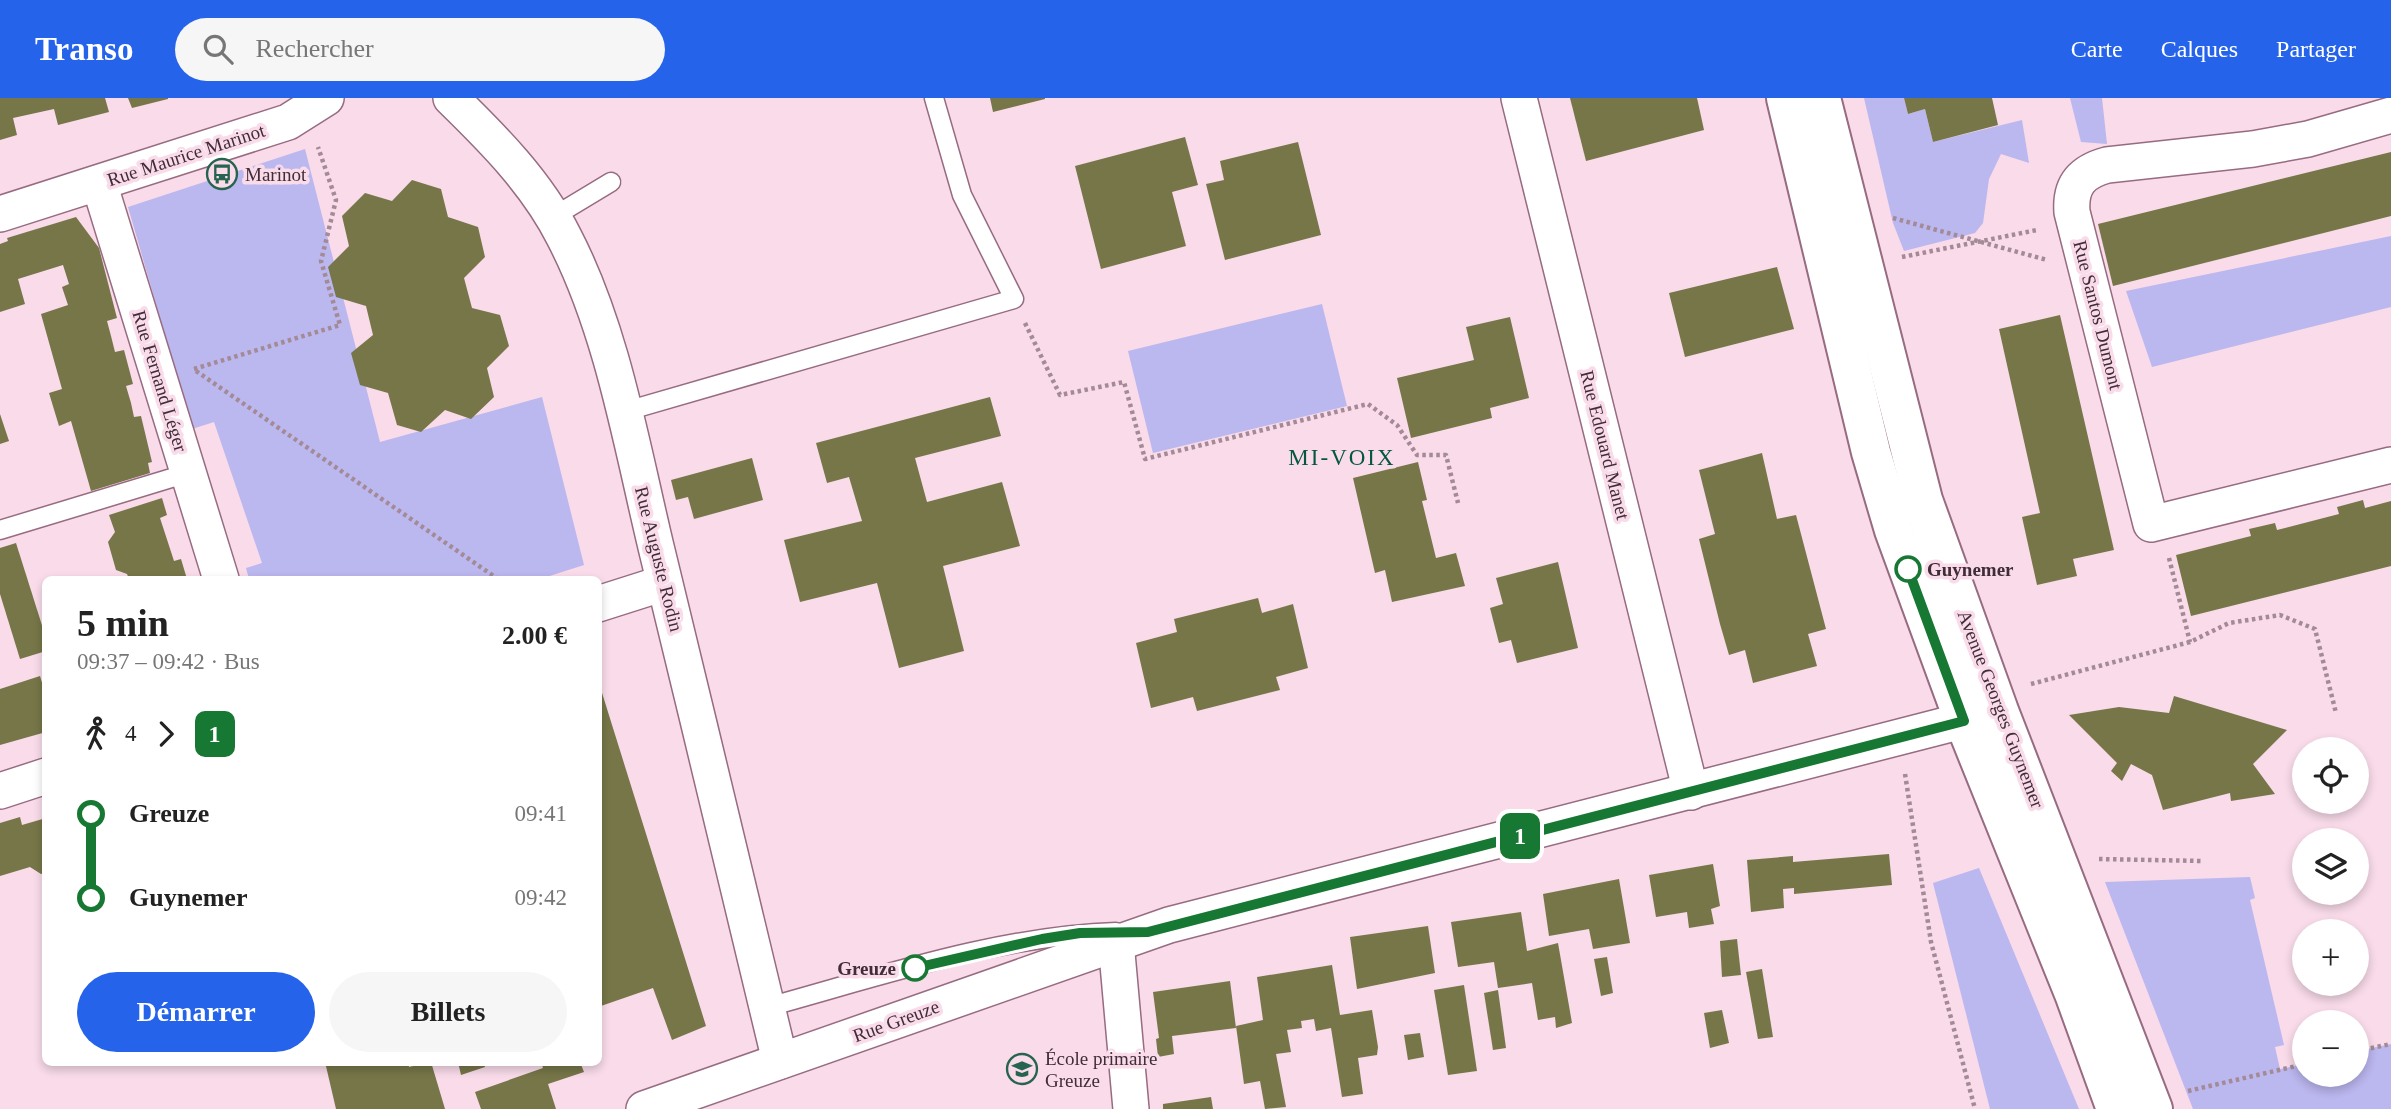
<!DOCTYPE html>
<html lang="fr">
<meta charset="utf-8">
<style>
body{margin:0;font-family:"Times New Roman",serif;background:#f6f6f6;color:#222;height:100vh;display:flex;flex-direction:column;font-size:26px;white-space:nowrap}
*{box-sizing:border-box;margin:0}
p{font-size:23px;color:#767676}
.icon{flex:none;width:38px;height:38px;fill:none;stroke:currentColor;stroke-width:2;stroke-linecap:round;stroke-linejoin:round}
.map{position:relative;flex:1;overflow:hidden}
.panel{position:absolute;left:42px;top:478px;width:560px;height:490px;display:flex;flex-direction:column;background:#fff;border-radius:10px;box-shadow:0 4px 10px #0003}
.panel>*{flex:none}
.badge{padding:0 14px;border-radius:10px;font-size:24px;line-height:46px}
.buttons{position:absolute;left:2292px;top:639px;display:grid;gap:14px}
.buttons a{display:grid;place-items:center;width:77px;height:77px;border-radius:50%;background:#fff;box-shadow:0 4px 10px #0003;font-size:35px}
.map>.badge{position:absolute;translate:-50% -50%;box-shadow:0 0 0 4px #fff}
.legs{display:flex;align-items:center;gap:10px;height:77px;padding:0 35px;font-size:23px}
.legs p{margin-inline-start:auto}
.summary{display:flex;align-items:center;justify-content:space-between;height:119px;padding:0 35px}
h1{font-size:38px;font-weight:700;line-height:52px}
.button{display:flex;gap:14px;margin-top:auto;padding:14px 35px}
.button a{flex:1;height:80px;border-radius:42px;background:#2563eb;color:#fff;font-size:28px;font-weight:700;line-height:80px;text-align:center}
.button a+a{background:#f6f6f6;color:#222}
ul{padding:0 35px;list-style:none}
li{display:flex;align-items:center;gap:24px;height:84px;font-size:26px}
li i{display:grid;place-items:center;width:10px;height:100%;margin:0 9px;background:currentColor}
li i::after{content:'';width:18px;height:18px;margin:-9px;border:5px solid;border-radius:50%;background:#fff}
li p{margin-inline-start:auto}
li:first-child i{background:linear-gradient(#0000 50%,currentColor 0)}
li:last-child i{background:linear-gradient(currentColor 50%,#0000 0)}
header{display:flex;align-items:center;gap:42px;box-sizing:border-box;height:98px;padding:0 35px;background:#2563eb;color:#fff}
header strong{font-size:33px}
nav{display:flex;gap:38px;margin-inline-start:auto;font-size:24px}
.search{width:490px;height:63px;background:#f6f6f6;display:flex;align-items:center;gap:18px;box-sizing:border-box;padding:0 24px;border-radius:38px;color:#767676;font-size:26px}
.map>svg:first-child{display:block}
.green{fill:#bbb7ef}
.building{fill:#767649}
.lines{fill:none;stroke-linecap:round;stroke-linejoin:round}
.lane-casing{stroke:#976b81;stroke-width:21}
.street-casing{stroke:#976b81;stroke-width:38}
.secondary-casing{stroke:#976b81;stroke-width:42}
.path{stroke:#a38a96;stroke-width:4.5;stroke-dasharray:3.5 3.5;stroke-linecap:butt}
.lane{stroke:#fff;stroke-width:18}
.street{stroke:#fff;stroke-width:35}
.secondary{stroke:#fff;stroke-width:38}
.line-1-casing{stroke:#fff;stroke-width:16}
.line-1{stroke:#177833;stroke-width:10}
.stop-1-dot{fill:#fff;stroke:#177833;stroke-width:3.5}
.labels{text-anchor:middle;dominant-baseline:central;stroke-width:7;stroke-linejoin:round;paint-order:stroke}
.street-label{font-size:19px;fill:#402d37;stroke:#f9dbe9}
.poi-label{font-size:19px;fill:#402d37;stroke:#f9dbe9;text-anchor:start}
.stop-label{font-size:19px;font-weight:bold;fill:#402d37;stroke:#f9dbe9;text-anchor:start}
.quarter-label{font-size:23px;letter-spacing:2px;fill:#065741;stroke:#f9dbe9}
</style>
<header>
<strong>Transo</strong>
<div class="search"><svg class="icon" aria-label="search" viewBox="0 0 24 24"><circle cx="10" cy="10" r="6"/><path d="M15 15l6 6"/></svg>Rechercher</div>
<nav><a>Carte</a><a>Calques</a><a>Partager</a></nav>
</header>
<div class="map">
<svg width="2391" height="1011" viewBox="0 0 2391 1011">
<rect width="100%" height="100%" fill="#f9dbe9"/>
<!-- green -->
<g class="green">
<polygon points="1864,0 1904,0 1908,16 1925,11 1933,44 2022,22 2029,65 2001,56 1989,81 1983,125 1975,135 1904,153 1893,125"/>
<polygon points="2070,0 2102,0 2107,46 2081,44"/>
<polygon points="305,51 380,344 542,299 584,467 540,481 249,481 246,470 262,465 214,324 192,331 128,109"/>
<polygon points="2391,138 2391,209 2152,269 2126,193"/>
<polygon points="1322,206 1347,308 1153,355 1128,253"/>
<polygon points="1979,770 2079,1011 1990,1011 1933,785"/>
<polygon points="2250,779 2255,800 2250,802 2284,947 2275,949 2280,971 2305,966 2305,976 2357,976 2357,953 2391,946 2391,1011 2193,1011 2105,784"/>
</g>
<!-- building -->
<g class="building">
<polygon points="0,0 105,0 109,14 58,27 54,11 13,20 17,37 0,42"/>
<polygon points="128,0 168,0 168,1 132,10"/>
<polygon points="990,0 1045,0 1045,1 993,14"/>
<polygon points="1570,0 1697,0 1704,32 1586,63"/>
<polygon points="1904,0 1992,0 1998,27 1933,44 1925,11 1908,16"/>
<polygon points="1185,39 1198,87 1172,94 1186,148 1101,171 1075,68"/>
<polygon points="1298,44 1321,137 1225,162 1206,86 1224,82 1220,63"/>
<polygon points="2391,54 2391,118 2113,188 2098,126"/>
<polygon points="412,82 441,91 448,119 478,129 485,159 464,180 472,210 500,217 509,248 487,270 494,299 471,321 445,312 421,334 397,327 388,295 360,287 351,255 373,237 366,208 336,199 328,169 349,148 342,118 365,95 392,103"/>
<polygon points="76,119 99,150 117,220 107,223 111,238 115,254 124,252 133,286 126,288 131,305 134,319 141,318 152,364 148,365 150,375 91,393 71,323 59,328 49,295 62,291 41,216 68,207 62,189 69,186 63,167 18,181 25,206 0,214 0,146 8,143 7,140"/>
<polygon points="1777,169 1794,231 1685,259 1669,195"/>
<polygon points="2060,217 2114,452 2073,461 2077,478 2037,487 2022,419 2040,415 1999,231"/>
<polygon points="1510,219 1529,300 1490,310 1492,320 1411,340 1397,280 1474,262 1466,229"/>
<polygon points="990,299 1001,338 915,360 927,404 1002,384 1020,448 943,468 964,553 899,570 877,485 800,504 784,442 862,423 849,379 827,385 816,345"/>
<polygon points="0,316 9,343 0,346"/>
<polygon points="1762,355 1777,421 1796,417 1826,531 1808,536 1817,568 1753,585 1745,552 1729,557 1720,526 1699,441 1715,436 1699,372"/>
<polygon points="752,360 763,402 694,421 688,399 676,402 671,382"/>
<polygon points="1418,364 1427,402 1422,403 1436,460 1456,455 1465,488 1392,504 1385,472 1375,475 1353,380"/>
<polygon points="162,400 167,417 160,420 174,463 181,461 187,481 129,481 127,476 116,472 108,444 115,434 109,417"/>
<polygon points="2363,402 2365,410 2391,403 2391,468 2191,518 2176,457 2251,438 2249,431 2275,425 2277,432 2339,416 2337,409"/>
<polygon points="16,445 46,540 46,553 20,561 0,496 0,450"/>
<polygon points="1558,464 1578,550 1517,565 1511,542 1499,545 1490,510 1503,506 1496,480"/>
<polygon points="1258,500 1262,515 1293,506 1308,570 1276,579 1280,592 1197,613 1193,599 1151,610 1136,545 1177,534 1174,521"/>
<polygon points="40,578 46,598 46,634 0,647 0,591"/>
<polygon points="598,582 706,928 672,942 653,890 598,909"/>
<polygon points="2174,598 2287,632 2253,666 2275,696 2231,703 2230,695 2163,712 2152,677 2131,666 2122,683 2111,673 2117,665 2069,617 2119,609 2169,615"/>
<polygon points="20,719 22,727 46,720 46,775 41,776 30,769 0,778 0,725"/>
<polygon points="1889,756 1892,787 1794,796 1794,790 1783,791 1784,810 1751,814 1747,762 1793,758 1793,764"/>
<polygon points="1713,766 1720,808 1711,811 1714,826 1689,830 1687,814 1656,819 1649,777"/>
<polygon points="1619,781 1630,845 1593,851 1589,831 1549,838 1543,796"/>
<polygon points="1521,814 1527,853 1558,845 1572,925 1556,930 1555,919 1538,922 1532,885 1498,890 1494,864 1458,869 1451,824"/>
<polygon points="1428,828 1435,875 1357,891 1350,839"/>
<polygon points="1737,841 1741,877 1722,879 1720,843"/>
<polygon points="1607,859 1613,895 1601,898 1594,861"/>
<polygon points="1332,867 1340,917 1372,912 1378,949 1377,957 1358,960 1363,996 1342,999 1331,930 1316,933 1314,921 1301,923 1302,930 1287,932 1291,954 1276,956 1286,1009 1265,1011 1260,983 1244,986 1236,928 1263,922 1257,879"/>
<polygon points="1762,871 1773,939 1758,941 1746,874"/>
<polygon points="1230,883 1236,930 1172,938 1174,956 1158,959 1156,941 1159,940 1153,894"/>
<polygon points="1464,887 1477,973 1448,977 1434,892"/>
<polygon points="1498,892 1506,950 1493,952 1484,895"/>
<polygon points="1722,912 1729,945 1710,950 1704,915"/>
<polygon points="1420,935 1424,959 1408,962 1404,937"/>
<polygon points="325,964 408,964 409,969 431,964 445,1011 336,1011"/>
<polygon points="458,964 484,964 485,969 461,977"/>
<polygon points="541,964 580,964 584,974 548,986 556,1011 481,1011 475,994 543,970"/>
<polygon points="1211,999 1213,1011 1163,1011 1163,1006"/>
</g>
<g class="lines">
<!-- lane casing -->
<g class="lane-casing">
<g id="lane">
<polyline points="553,119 611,84"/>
<polyline points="623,314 1014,201 962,97 934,0"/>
<polyline points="0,432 188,375"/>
<path d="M768,909c113,-31 230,-71 348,-75"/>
</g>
</g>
<!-- street casing -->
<g class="street-casing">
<g id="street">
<path d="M451,0c42,41 86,85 113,139 49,94 68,211 93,314 41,170 83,340 123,510"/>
<polyline points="1519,0 1691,694"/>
<path d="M2391,17l-83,24 -55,10 -146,16c-26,7 -37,20 -35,47l79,312 240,-59"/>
<polyline points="99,85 221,481"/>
<polyline points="0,116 288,24 326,0"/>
<polyline points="598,506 664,485"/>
<polyline points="0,693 46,678"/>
<polyline points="1116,844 1131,1011"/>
<polyline points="644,1011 1169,827 1993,615"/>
</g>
</g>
<!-- secondary casing -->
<g class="secondary-casing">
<g id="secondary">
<polyline points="1786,0 1871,354 1894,432 1964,623 2075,898 2116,1011"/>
<polyline points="1821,0 1923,402 1999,613 2153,1011"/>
</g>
</g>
<!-- path -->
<g class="path">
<polyline points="1893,120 2047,162"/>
<polyline points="1902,159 2037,132"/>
<polyline points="1025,225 1060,297 1124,284 1145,361 1368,306 1397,327 1417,357 1446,357 1458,405"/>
<polyline points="194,271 340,227 321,163 336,102 318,49"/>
<polyline points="196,273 498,481"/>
<polyline points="2169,460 2190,544"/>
<polyline points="2031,586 2190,544 2229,525 2280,517 2315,531 2336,615"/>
<polyline points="1905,676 1931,844 1975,1011"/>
<polyline points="2099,761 2203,763"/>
<polyline points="2357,953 2391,946"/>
<polyline points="2188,993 2305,966"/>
</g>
<!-- lane -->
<use href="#lane" class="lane"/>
<!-- street -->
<use href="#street" class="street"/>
<!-- secondary -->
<use href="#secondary" class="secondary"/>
</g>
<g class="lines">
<!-- line-1 casing -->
<g class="line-1-casing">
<polyline id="line-1" points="915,870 1042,841 1080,835 1148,834 1964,623 1908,471"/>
</g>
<!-- line-1 -->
<use href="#line-1" class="line-1"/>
</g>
<!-- icons -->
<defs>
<g id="bus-ring" transform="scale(1.575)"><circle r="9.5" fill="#f9dbe9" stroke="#27644f" stroke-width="1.5"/><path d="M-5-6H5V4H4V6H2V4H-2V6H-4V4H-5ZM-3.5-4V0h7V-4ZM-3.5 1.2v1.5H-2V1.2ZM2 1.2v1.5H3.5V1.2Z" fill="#27644f"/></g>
<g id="school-ring" transform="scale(1.575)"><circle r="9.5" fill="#f9dbe9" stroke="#27644f" stroke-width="1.5"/><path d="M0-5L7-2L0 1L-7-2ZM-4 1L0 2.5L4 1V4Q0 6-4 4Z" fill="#27644f"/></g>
</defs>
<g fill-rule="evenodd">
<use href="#bus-ring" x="222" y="76"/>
<use href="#school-ring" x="1022" y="971"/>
</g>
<!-- markers -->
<g class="stop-1-dot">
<circle cx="1908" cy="471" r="12"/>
<circle cx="915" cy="870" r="12"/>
</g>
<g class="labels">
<!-- street labels -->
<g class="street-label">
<text transform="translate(186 57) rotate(-18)">Rue Maurice Marinot</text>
<text transform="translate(2098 217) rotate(76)">Rue Santos Dumont</text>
<text transform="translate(160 283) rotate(73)">Rue Fernand Léger</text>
<text transform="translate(1605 347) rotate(76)">Rue Edouard Manet</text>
<text transform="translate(659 461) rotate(76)">Rue Auguste Rodin</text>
<text transform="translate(2001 611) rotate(69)">Avenue Georges Guynemer</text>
<text transform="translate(896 923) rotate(-20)">Rue Greuze</text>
</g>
<!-- poi labels -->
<g class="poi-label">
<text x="245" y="76">Marinot</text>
<text x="1045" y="960">École primaire<tspan x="1045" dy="22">Greuze</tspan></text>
</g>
<!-- stop labels -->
<g class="stop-label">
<text x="1927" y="471">Guynemer</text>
<text x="896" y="870" text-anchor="end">Greuze</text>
</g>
<!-- quarter labels -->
<g class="quarter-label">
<text x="1342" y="359">MI-VOIX</text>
</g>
</g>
</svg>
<div class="buttons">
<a><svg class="icon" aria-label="locate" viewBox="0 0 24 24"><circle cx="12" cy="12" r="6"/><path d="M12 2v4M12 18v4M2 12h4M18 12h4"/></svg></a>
<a><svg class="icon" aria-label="layers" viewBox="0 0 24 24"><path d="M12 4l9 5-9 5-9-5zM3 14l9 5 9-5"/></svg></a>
<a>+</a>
<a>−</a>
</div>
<b class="badge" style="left:1520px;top:738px;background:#177833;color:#fff">1</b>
<section class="panel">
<div class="summary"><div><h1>5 min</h1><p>09:37 – 09:42 · Bus</p></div><b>2.00 €</b></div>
<div class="legs"><svg class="icon" aria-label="walk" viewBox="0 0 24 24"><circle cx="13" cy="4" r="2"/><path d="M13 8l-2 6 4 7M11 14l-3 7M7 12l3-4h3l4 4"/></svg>4<svg class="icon" aria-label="forward" viewBox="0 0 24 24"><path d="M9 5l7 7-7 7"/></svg><b class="badge" style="background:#177833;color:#fff">1</b></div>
<ul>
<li><i style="color:#177833"></i><b>Greuze</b><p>09:41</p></li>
<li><i style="color:#177833"></i><b>Guynemer</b><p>09:42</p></li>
</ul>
<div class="button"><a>Démarrer</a><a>Billets</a></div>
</section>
</div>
